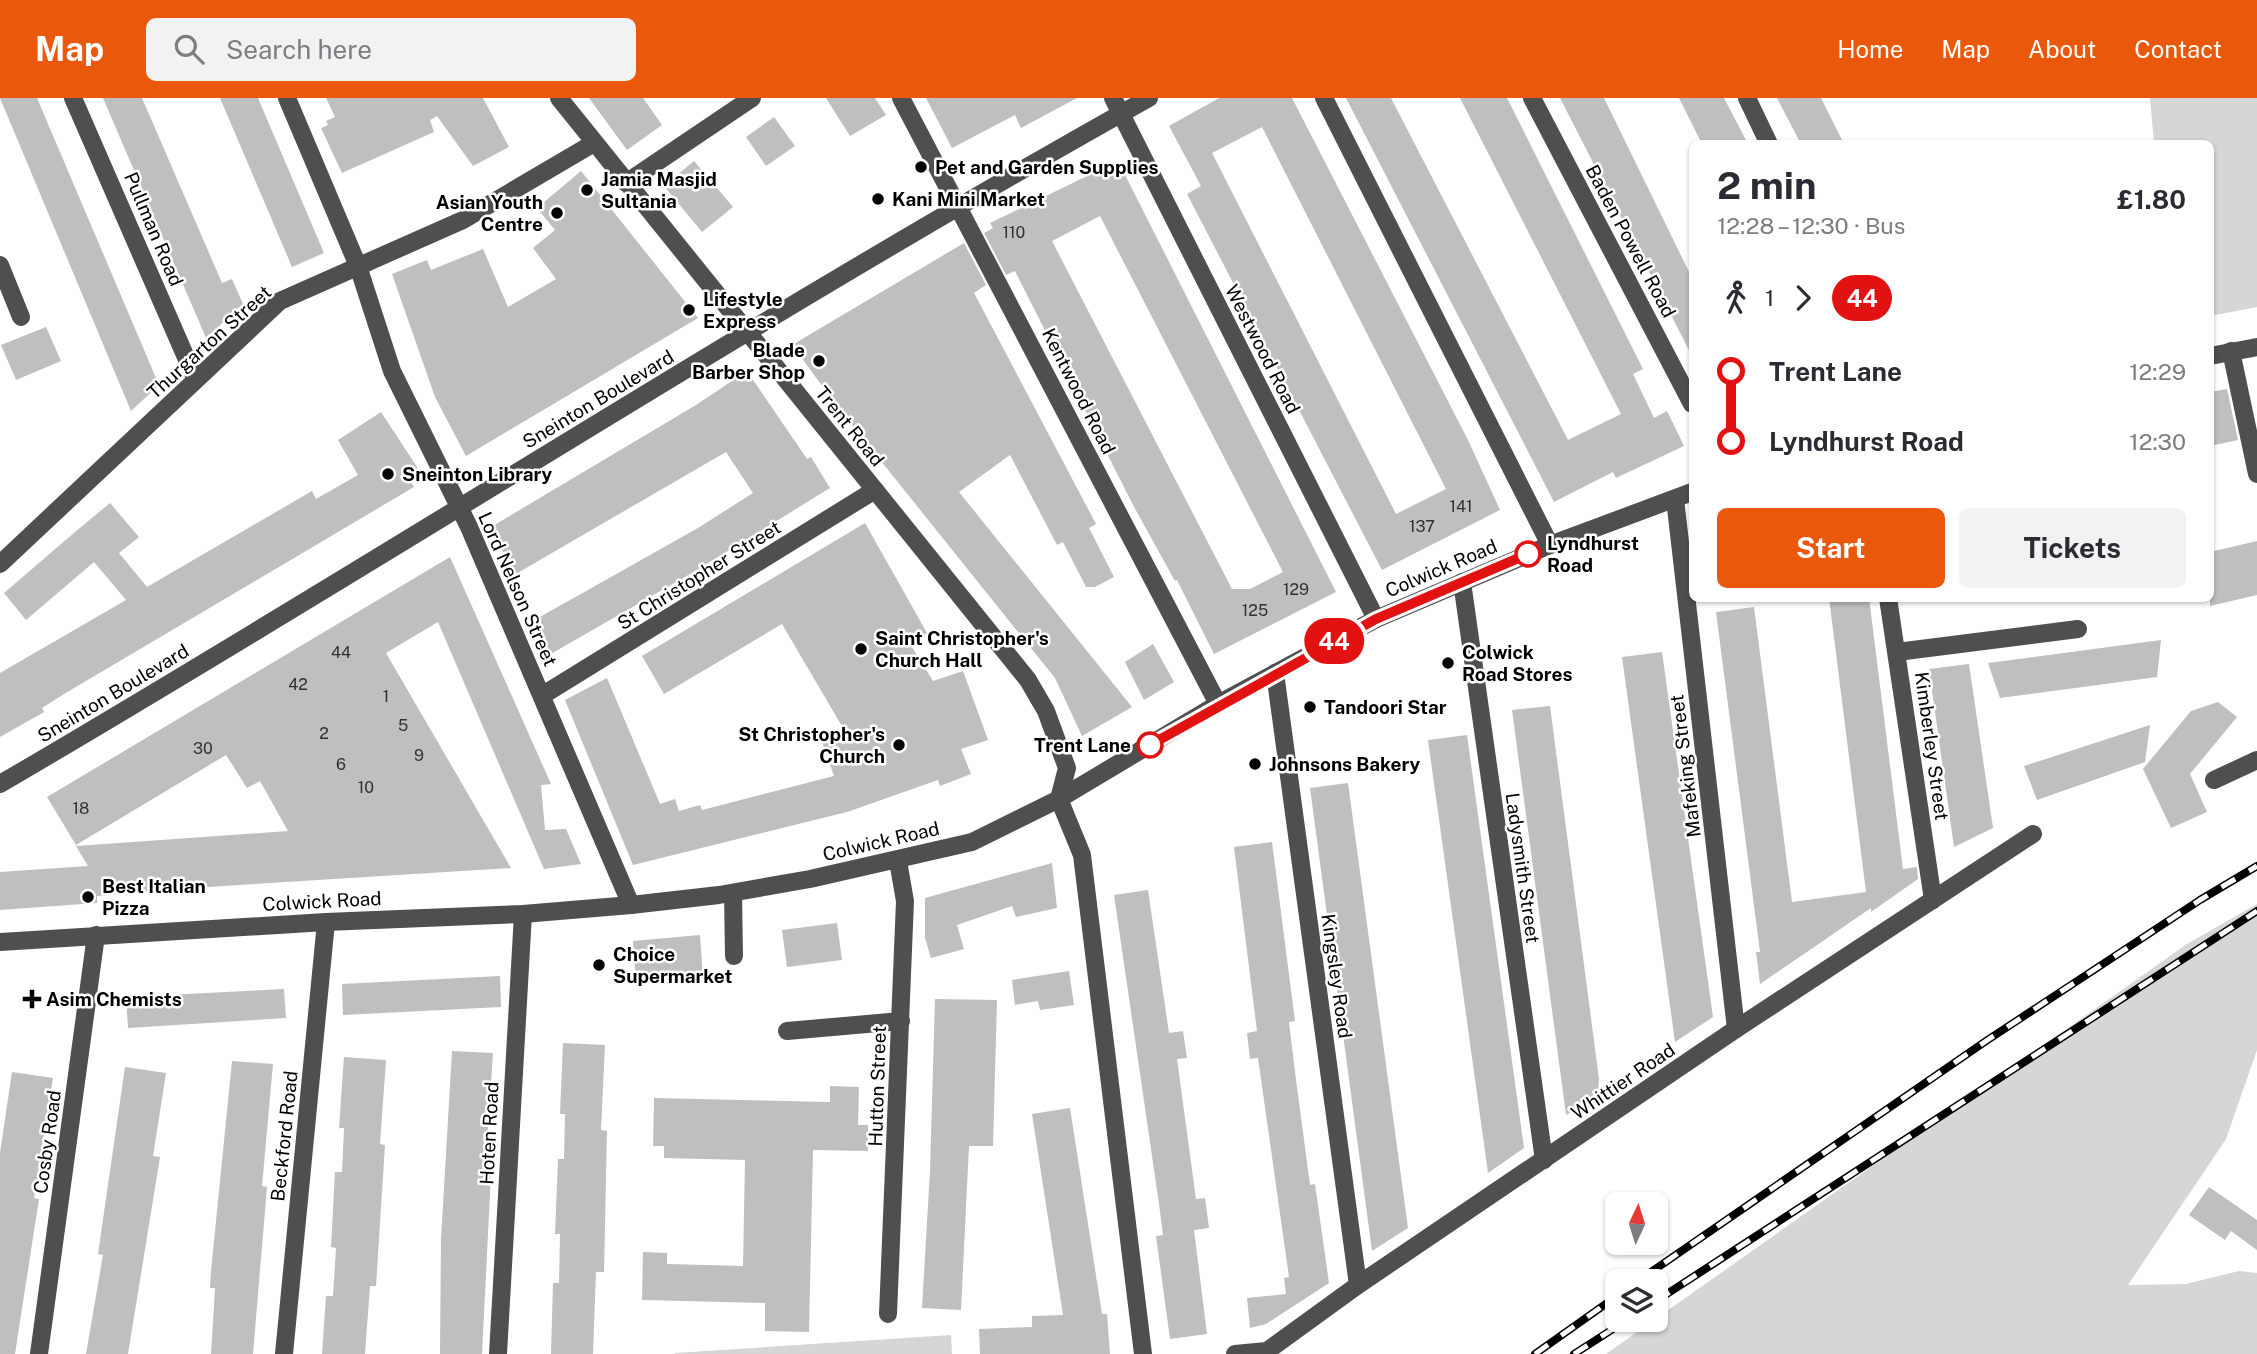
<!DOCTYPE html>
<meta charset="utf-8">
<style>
body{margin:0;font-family:"Public Sans",sans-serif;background:#f2f2f3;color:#2b2b33;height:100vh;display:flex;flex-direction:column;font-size:26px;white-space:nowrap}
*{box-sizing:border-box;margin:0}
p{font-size:23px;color:#7c7c81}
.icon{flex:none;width:38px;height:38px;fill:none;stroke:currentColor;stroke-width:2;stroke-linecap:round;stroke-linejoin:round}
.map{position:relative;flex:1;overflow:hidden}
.side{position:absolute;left:1689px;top:42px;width:525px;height:462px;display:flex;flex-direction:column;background:#fff;border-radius:10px;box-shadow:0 2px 5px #0004}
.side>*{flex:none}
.badge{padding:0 14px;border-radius:23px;font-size:24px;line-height:46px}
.needle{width:46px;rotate:4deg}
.tools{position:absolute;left:1605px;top:1094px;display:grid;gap:14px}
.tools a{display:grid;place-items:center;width:63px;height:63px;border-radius:10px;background:#fff;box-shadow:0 2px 5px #0004;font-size:35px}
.map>.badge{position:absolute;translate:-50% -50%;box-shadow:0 0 0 4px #fff}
.legs{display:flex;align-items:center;gap:10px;height:77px;padding:0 28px;font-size:23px}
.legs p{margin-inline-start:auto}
.overview{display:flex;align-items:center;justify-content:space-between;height:119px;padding:0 28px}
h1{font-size:38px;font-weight:700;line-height:52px}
.action{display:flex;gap:14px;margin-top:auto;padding:14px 28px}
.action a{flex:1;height:80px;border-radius:10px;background:#ea580c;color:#fff;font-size:28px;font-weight:700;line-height:80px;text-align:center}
.action a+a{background:#f2f2f3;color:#2b2b33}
ul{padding:0 28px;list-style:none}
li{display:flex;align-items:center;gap:24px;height:70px;font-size:26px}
li i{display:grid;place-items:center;width:10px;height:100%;margin:0 9px;background:currentColor}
li i::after{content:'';width:18px;height:18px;margin:-9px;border:5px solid;border-radius:50%;background:#fff}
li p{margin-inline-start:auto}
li:first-child i{background:linear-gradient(#0000 50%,currentColor 0)}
li:last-child i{background:linear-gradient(currentColor 50%,#0000 0)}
header{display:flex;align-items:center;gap:42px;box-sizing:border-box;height:98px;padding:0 35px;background:#ea580c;color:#fff}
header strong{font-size:33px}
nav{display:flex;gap:38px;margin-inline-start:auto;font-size:24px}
.search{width:490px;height:63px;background:#f2f2f3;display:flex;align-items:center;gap:18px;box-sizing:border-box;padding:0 24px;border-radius:10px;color:#7c7c81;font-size:26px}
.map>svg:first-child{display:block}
.green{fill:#d6d6d6}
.building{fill:#bfbfbf;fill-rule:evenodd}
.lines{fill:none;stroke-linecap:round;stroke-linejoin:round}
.minor{stroke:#4f4f4f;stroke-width:18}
.rail-casing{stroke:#000;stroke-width:8}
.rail{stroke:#fff;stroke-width:5;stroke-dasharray:16;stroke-linecap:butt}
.line-1-casing{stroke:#fff;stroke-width:16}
.line-1{stroke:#e21212;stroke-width:10}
.poi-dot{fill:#000;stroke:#fff;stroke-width:2.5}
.stop-1-dot{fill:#fff;stroke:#e21212;stroke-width:3.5}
.labels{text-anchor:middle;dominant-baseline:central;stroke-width:5;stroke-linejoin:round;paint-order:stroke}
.number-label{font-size:16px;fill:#303030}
.poi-label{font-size:19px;font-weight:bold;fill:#000;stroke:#fff;text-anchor:start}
.street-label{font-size:19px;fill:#000;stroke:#fff}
.stop-label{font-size:19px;font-weight:bold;fill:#000;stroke:#fff;text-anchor:start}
</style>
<header>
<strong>Map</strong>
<div class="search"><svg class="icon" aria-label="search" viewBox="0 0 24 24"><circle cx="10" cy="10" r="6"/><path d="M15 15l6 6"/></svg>Search here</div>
<nav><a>Home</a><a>Map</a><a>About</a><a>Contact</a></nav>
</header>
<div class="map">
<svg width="2257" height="1256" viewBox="0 0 2257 1256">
<rect width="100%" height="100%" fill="#fff"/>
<!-- green -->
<g class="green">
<polygon points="2150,0 2257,0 2257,209 2210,218 2210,46 2154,45"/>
<polygon points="2257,806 2257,952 2226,1041 2128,1187 2186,1186 2239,1173 2257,1175 2257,1256 1606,1256 2187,846"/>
<polygon points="951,1237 952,1256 674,1256 675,1255"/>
</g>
<!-- building -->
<g class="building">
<polygon points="0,0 37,0 159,287 131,313"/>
<polygon points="103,0 142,0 222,185 232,181 243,206 206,240"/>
<polygon points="220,0 258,0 324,155 292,169"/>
<polygon points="326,0 483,0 509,49 473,68 437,18 430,22 434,34 342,75 321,30 328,27 326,23 335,19"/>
<polygon points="589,0 643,0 662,27 627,52"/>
<polygon points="826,0 875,0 886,17 850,38"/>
<polygon points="926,0 1077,0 1021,30 1015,17 952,50"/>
<path d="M1219,0h73l176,342 32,70 -118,60 -195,-376 14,-8 -32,-60zM1262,29l184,362 -50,25 -184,-361z"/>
<polygon points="1346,0 1391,0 1568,342 1621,316 1460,0 1507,0 1643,271 1633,276 1654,320 1667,313 1684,348 1616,380 1613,374 1554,404"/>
<polygon points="1560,0 1604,0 1692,180 1692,258"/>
<polygon points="1679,0 1724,0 1748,46 1702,46"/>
<polygon points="1777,0 1821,0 1844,46 1801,46"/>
<polygon points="774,19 795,48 766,68 746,39"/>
<polygon points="694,63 733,109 702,134 664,88"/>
<path d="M1118,63l218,431 -122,62 -37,-74 -2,1 -42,-76 -118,-234 -9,4 -22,-42 9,-5 -3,-5zM1100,118l183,356 -33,17h-18l-180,-348z"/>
<polygon points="581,73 698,220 466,358 435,299 392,176 427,162 431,172 483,151 508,209 556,181 533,150 555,132 537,110"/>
<polygon points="964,145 986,187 974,195 1096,426 1089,430 1114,479 1095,489 1086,489 1063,444 1057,447 1010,357 959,394 1132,609 1082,638 1055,580 840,312 792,247"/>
<polygon points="46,229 61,263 16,282 1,247"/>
<polygon points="747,273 807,361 811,359 830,390 697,472 549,557 531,524 698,430 753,395 726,354 514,477 491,429 696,307"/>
<polygon points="2227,291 2238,342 2210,348 2210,294"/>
<polygon points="381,314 421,375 410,382 414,389 64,596 42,610 44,614 0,639 0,575 126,502 94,464 26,522 4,495 75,434 110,405 139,439 119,455 147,489 312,393 316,401 358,377 338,342"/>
<polygon points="865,425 927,535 910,546 933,583 963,573 988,642 961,651 971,676 940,688 938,682 847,714 633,767 565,602 607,580 660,706 675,701 679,713 700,707 702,712 834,678 820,638 843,630 782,526 664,596 642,558"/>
<polygon points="2257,443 2257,497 2210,508 2210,454"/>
<polygon points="450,459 551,686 541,687 545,732 566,731 581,766 544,771 438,524 386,555 511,770 160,792 97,798 97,805 0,812 0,774 88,768 76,748 288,733 260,683 247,690 226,657 76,747 47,699"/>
<polygon points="1829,500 1869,500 1903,771 1917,769 1918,781 1871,814 1871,810 1760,886 1756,854 1760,854 1716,514 1754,509 1792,804 1866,794"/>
<polygon points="2161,542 2157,579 2083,589 2000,600 1988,565"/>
<polygon points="1153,546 1174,584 1144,602 1125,564"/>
<polygon points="1662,554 1713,919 1675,944 1622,559"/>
<polygon points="1969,566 1993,730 1954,749 1929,571"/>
<polygon points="2218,604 2237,619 2190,676 2207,714 2171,730 2143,671 2191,613"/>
<polygon points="1550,608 1599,981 1598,998 1566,1017 1512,612"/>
<polygon points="2150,627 2145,664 2037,702 2024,668"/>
<polygon points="1467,637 1524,1050 1488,1075 1428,642"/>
<polygon points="1348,685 1408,1130 1372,1153 1310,690"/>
<polygon points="1272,744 1295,923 1289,924 1295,974 1310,1087 1315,1086 1329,1185 1266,1226 1250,1230 1247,1200 1286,1196 1284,1180 1289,1179 1258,960 1250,961 1247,935 1257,933 1234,749"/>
<polygon points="1052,765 1057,810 1016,819 1012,808 957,827 964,851 931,860 925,840 925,800"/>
<polygon points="1148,792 1169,935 1183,933 1187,960 1177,961 1196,1101 1205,1100 1209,1130 1194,1132 1207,1236 1170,1241 1156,1138 1163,1137 1159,1106 1114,797"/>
<polygon points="837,825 842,862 787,869 782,832"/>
<polygon points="700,837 703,880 636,886 633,843"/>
<polygon points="1069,873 1074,907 1040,912 1038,903 1015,907 1012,882"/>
<polygon points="500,878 501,909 343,917 342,886"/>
<polygon points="284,891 286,920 128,930 126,899"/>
<polygon points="935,901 997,902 993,1048 969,1048 961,1212 922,1210 930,1073"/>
<polygon points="563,945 605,947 601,1032 607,1033 604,1174 596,1174 593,1256 551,1256 553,1185 559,1185 560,1136 555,1136 558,1061 564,1061 565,1016 560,1016"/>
<polygon points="452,953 493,955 485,1076 491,1076 482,1256 440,1256 441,1141"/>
<polygon points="344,959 386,962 380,1046 385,1047 376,1188 370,1188 365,1256 322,1256 326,1198 333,1198 336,1150 331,1149 335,1074 342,1074 344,1030 339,1030"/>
<polygon points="232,963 273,966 262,1088 267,1089 253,1256 211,1256 215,1190 210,1190 211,1173"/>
<polygon points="125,969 166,975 153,1058 160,1059 128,1256 86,1256 103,1157 98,1156"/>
<polygon points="12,974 53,980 34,1100 39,1101 15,1256 0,1256 0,1055"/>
<polygon points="830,988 859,989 858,1027 868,1027 868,1053 813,1052 809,1234 765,1233 765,1205 642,1202 643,1154 667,1155 667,1166 743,1168 745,1062 664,1060 664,1048 653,1048 654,1000 830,1004"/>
<polygon points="1070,1010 1102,1216 1107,1216 1110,1256 980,1256 979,1231 1032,1229 1032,1218 1063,1217 1032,1016"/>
<polygon points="2209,1089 2257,1122 2257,1152 2231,1133 2225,1142 2189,1117"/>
</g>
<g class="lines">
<!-- minor -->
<g class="minor">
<polyline points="73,0 195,280"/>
<polyline points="287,0 358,168 392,273 469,429 631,807"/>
<polyline points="559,0 1028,582 1046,613 1067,670 1059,701 1082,757 1143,1256"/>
<polyline points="901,0 1218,606"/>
<polyline points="1113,0 1376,521"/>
<polyline points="1324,0 1550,447"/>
<polyline points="1532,0 1692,306"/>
<polyline points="1747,0 1769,46"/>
<polyline points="626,85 752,0"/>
<polyline points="0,167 21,219"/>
<polyline points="2231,253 2257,376"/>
<polyline points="2210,258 2257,249"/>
<polyline points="1675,401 1736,931"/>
<polyline points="0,466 280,203 463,122 594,45"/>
<polyline points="1462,484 1544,1062"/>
<polyline points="1888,500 1933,802"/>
<polyline points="1897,554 2078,531"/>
<polyline points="1275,575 1358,1187"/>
<polyline points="543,597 875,392"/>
<polyline points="2214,682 2257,662"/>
<path d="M0,686c385,-225 760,-469 1149,-686"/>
<polyline points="733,795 734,858"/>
<polyline points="0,844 326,824 523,816 631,807 719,797 810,781 972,744 1059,701 1218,606 1376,521 1550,447 1692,394"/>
<polyline points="787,933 901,923"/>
<polyline points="888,1216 905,803 898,763"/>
<polyline points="39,1256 96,837"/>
<polyline points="284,1256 326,824"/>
<polyline points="498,1256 523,816"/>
<polyline points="1235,1256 1267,1253 1358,1187 1736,931 2033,736"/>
</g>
<!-- rail casing -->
<g class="rail-casing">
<g id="rail">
<polyline points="1638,1183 1986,943 2200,802 2257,768"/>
<polyline points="1656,1203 2257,813"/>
<polyline points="1535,1256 1617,1198"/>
<polyline points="1574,1256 1627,1222"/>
</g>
</g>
<!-- rail -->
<use href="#rail" class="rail"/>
</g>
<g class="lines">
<!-- line-1 casing -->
<g class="line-1-casing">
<polyline id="line-1" points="1150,647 1376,521 1528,456"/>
</g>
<!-- line-1 -->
<use href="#line-1" class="line-1"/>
</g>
<!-- markers -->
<g class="poi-dot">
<circle cx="921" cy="69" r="7"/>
<circle cx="587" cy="92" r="7"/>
<circle cx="878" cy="101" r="7"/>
<circle cx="557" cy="115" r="7"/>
<circle cx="689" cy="212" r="7"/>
<circle cx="819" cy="263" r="7"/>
<circle cx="388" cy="376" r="7"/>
<circle cx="861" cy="551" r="7"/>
<circle cx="1448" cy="565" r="7"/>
<circle cx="1310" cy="609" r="7"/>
<circle cx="899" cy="647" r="7"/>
<circle cx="1255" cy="666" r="7"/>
<circle cx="88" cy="799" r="7"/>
<circle cx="599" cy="867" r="7"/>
<path d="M28.5 890.5h7v7h7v7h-7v7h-7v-7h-7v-7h7z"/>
</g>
<g class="stop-1-dot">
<circle cx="1528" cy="456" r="12"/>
<circle cx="1150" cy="647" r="12"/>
</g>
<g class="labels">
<!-- number labels -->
<g class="number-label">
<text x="1014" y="134">110</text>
<text x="1461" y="408">141</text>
<text x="1422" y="428">137</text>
<text x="1296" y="491">129</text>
<text x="1255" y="512">125</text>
<text x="341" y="554">44</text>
<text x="298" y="586">42</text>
<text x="386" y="598">1</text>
<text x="403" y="627">5</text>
<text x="324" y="635">2</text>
<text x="203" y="650">30</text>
<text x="419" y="657">9</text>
<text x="341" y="666">6</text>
<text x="366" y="689">10</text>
<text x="81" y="710">18</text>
</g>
<!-- poi labels -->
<g class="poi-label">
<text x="935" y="69">Pet and Garden Supplies</text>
<text x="601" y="81">Jamia Masjid<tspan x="601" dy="22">Sultania</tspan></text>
<text x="892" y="101">Kani Mini Market</text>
<text x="543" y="104" text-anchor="end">Asian Youth<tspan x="543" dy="22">Centre</tspan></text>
<text x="703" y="201">Lifestyle<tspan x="703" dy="22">Express</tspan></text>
<text x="805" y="252" text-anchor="end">Blade<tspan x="805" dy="22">Barber Shop</tspan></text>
<text x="402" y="376">Sneinton Library</text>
<text x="875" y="540">Saint Christopher's<tspan x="875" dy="22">Church Hall</tspan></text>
<text x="1462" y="554">Colwick<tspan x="1462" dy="22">Road Stores</tspan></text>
<text x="1324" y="609">Tandoori Star</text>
<text x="885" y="636" text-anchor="end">St Christopher's<tspan x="885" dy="22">Church</tspan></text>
<text x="1269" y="666">Johnsons Bakery</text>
<text x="102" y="788">Best Italian<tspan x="102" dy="22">Pizza</tspan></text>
<text x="613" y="856">Choice<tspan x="613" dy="22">Supermarket</tspan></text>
<text x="46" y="901">Asim Chemists</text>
</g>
<!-- street labels -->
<g class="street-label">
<text transform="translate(154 131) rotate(67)">Pullman Road</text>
<text transform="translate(1631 143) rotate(62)">Baden Powell Road</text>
<text transform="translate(209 244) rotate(-42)">Thurgarton Street</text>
<text transform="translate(1263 251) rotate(63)">Westwood Road</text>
<text transform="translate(1079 293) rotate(63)">Kentwood Road</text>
<text transform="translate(598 301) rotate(-31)">Sneinton Boulevard</text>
<text transform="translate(850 328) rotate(51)">Trent Road</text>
<text transform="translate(1441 470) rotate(-23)">Colwick Road</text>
<text transform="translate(699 477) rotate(-32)">St Christopher Street</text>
<text transform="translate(518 491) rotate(66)">Lord Nelson Street</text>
<text transform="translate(113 595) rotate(-31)">Sneinton Boulevard</text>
<text transform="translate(1932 648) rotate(82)">Kimberley Street</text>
<text transform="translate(1685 668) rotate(-97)">Mafeking Street</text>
<text transform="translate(881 743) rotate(-13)">Colwick Road</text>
<text transform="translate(1523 770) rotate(82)">Ladysmith Street</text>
<text transform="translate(322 803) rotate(-3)">Colwick Road</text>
<text transform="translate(1337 878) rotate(82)">Kingsley Road</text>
<text transform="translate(1623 983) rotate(-34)">Whittier Road</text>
<text transform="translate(877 988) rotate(-88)">Hutton Street</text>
<text transform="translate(489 1035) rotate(-87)">Hoten Road</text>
<text transform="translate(284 1038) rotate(-84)">Beckford Road</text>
<text transform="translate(47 1044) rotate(-82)">Cosby Road</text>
</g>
<!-- stop labels -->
<g class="stop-label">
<text x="1547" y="445">Lyndhurst<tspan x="1547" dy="22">Road</tspan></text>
<text x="1131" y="647" text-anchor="end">Trent Lane</text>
</g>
</g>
</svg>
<div class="tools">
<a><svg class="needle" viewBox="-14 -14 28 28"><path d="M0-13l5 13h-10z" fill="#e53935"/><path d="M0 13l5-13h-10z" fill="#7c7c81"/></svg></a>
<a><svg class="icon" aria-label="layers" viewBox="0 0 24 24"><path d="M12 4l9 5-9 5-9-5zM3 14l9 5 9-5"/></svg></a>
</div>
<b class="badge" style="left:1334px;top:543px;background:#e21212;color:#fff">44</b>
<section class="side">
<div class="overview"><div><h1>2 min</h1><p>12:28 – 12:30 · Bus</p></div><b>£1.80</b></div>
<div class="legs"><svg class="icon" aria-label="walk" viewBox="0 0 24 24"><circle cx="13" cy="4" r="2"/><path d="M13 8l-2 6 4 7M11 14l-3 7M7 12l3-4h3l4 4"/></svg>1<svg class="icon" aria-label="forward" viewBox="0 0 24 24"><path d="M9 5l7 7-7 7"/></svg><b class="badge" style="background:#e21212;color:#fff">44</b></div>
<ul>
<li><i style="color:#e21212"></i><b>Trent Lane</b><p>12:29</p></li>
<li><i style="color:#e21212"></i><b>Lyndhurst Road</b><p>12:30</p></li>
</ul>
<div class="action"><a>Start</a><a>Tickets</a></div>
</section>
</div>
